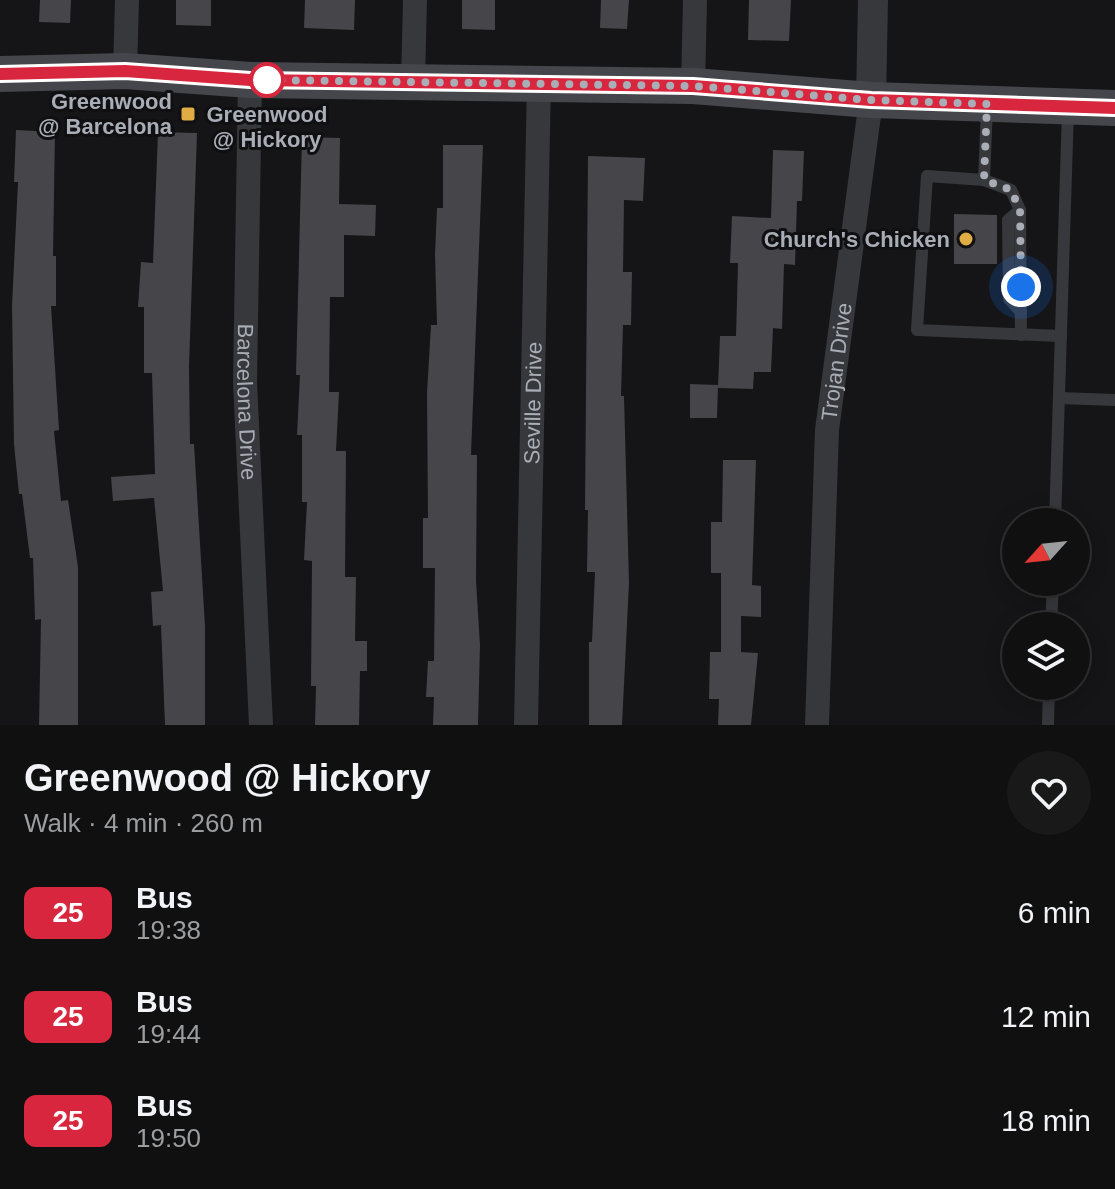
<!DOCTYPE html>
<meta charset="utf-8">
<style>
body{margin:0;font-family:Arial,sans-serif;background:#19191a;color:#f1f3f6;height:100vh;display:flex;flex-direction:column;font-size:30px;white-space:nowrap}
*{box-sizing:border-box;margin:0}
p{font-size:26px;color:#9c9d9f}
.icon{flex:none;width:44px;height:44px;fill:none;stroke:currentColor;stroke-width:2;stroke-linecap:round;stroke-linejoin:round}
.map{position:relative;height:725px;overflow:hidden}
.panel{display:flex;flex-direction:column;background:#101011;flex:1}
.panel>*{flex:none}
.badge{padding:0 16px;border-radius:12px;font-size:28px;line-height:52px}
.needle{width:52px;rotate:243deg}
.buttons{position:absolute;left:1002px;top:508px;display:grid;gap:16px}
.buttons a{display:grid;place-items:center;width:88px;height:88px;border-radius:50%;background:#101011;box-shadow:0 4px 20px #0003,0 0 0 2px #303031;font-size:40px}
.you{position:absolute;width:40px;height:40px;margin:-20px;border:6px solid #fff;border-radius:50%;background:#1a73e8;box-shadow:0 0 0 12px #1a73e833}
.map>.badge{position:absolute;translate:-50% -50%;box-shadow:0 0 0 4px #fff}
.round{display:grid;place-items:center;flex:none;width:84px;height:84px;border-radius:42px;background:#19191a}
.overview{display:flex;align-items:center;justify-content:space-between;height:136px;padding:0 24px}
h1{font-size:38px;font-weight:600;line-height:60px}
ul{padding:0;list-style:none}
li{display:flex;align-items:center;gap:24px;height:104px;padding:0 24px}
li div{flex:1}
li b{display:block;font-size:30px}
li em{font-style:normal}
li .badge{min-width:88px;font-weight:700;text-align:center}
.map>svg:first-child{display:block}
.building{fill:#45454a}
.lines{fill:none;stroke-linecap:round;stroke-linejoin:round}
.service{stroke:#37383c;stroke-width:12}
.minor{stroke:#37383c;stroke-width:24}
.tertiary{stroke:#37383c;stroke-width:30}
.secondary{stroke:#45464b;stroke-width:36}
.line-casing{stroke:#fff;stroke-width:18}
.line{stroke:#d7263d;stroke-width:12}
.walk{stroke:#a9adb6;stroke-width:8;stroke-dasharray:0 14.4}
.stop-dot{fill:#fff;stroke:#d7263d;stroke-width:4}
.poi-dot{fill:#e0ad44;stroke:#101012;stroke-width:3}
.labels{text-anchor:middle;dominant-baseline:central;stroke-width:6;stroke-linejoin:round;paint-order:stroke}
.poi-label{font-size:22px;font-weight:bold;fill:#a9adb6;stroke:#101012;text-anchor:end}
.stop-label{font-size:22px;font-weight:bold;fill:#a9adb6;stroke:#101012}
.street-label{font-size:22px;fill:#a9adb6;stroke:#101012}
</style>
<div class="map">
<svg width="1115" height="725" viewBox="0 0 1115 725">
<rect width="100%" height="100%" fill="#151517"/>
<!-- building -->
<g class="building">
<polygon points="40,0 71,0 70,23 39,22"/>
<polygon points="176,0 211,0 211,26 176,25"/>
<polygon points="305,0 355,0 354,30 304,28"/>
<polygon points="462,0 495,0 495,30 462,29"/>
<polygon points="601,0 629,0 627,29 600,28"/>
<polygon points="749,0 791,0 789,41 748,40"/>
<polygon points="16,130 55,132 53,256 56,256 56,306 51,306 59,430 54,431 61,501 68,500 78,567 78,725 39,725 41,619 35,620 33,558 30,558 22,494 19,494 14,444 12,306 18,182 14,182"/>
<polygon points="158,132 197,133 189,367 190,444 194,444 205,626 205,725 165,725 161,625 153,626 151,592 163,591 154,498 113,501 111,477 155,474 152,373 144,373 144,307 138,307 141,262 153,263"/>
<polygon points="302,137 340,138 339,204 376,205 375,236 344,235 344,297 330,297 329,392 339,392 336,451 346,451 345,577 356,577 355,641 367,641 367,671 360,671 359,725 315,725 316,686 311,686 312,561 304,560 307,502 302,502 302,435 297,435 300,375 296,375"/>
<polygon points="443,145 483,145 471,455 477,455 476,581 480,645 478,725 433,725 434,697 426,697 428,661 434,661 435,568 423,568 423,518 428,518 427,393 431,325 437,325 435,254 437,208 443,208"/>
<polygon points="773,150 804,151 802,201 797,201 795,265 784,264 782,329 773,328 771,372 754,372 753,389 718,388 720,336 736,336 738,263 730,263 732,216 771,218"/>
<polygon points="588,156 645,158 643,201 624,200 623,272 632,272 631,325 623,325 621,396 624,396 629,583 622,725 589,725 589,642 592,642 595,572 587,572 588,510 585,510"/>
<polygon points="954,214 997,215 997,264 954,264"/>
<polygon points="690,384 718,385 717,418 690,418"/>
<polygon points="723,460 756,460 752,585 761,586 761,617 741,616 741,652 758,653 751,725 718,725 719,699 709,699 710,652 721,652 721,573 711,573 711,522 722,522"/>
</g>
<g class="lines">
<!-- service -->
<g class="service">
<polyline points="987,107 984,180 927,176 917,330 1061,336"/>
<polyline points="984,180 1011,190 1020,210 1021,335"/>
<polyline points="1020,210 1008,220 1009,299 1021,312"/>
<polyline points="1059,398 1115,400"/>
<polyline points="1055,522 1068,110"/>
<polyline points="1051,626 1053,582"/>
<polyline points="1048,725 1049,686"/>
</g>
<!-- minor -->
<g class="minor">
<polyline points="125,71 127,0"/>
<path id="s1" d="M250,80l-5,302 16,343"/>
<polyline points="413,80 415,0"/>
<polyline points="693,86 695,0"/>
<path id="s2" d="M526,725l13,-643"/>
<path id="s3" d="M817,725l10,-295 44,-330"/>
</g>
<!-- tertiary -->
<polyline class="tertiary" points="871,100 873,0"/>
<!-- secondary -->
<polyline class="secondary" points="0,74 125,71 250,80 693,86 871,100 1115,108"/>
</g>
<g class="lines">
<!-- line casing -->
<g class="line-casing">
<polyline id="line" points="0,74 125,71 250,80 693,86 871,100 1115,108"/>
</g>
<!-- line -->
<use href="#line" class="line"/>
<!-- walk -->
<polyline class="walk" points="267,80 693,86 871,100 987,104 984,180 1011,190 1020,210 1021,287"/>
</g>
<!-- markers -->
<circle class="stop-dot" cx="267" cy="80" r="16"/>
<g class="poi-dot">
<rect x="180" y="106" width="16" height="16" rx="4"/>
<circle cx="966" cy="239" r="8"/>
</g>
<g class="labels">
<!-- poi labels -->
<g class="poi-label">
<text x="172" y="101">Greenwood<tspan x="172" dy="25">@ Barcelona</tspan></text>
<text x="950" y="239">Church's Chicken</text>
</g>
<!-- stop labels -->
<g class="stop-label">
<text x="267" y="114">Greenwood<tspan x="267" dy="25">@ Hickory</tspan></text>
</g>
<!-- street labels -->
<g class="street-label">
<text stroke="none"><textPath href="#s3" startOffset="364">Trojan Drive</textPath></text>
<text stroke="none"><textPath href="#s1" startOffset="322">Barcelona Drive</textPath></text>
<text stroke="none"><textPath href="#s2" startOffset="322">Seville Drive</textPath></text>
</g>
</g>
</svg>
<div class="buttons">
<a><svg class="needle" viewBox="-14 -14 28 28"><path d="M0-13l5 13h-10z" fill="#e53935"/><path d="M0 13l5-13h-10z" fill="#9c9d9f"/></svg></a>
<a><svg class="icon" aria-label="layers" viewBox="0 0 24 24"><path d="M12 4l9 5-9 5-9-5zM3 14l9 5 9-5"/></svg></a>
</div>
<div class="you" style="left:1021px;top:287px"></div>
</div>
<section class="panel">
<div class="overview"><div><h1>Greenwood @ Hickory</h1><p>Walk · 4 min · 260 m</p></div><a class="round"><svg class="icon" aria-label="heart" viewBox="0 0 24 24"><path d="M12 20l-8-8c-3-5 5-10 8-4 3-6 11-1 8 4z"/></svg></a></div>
<ul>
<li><span class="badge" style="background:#d7263d;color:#fff">25</span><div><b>Bus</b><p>19:38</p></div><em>6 min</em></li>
<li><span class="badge" style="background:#d7263d;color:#fff">25</span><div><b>Bus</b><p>19:44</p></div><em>12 min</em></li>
<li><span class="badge" style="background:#d7263d;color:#fff">25</span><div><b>Bus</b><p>19:50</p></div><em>18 min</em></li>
</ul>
</section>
